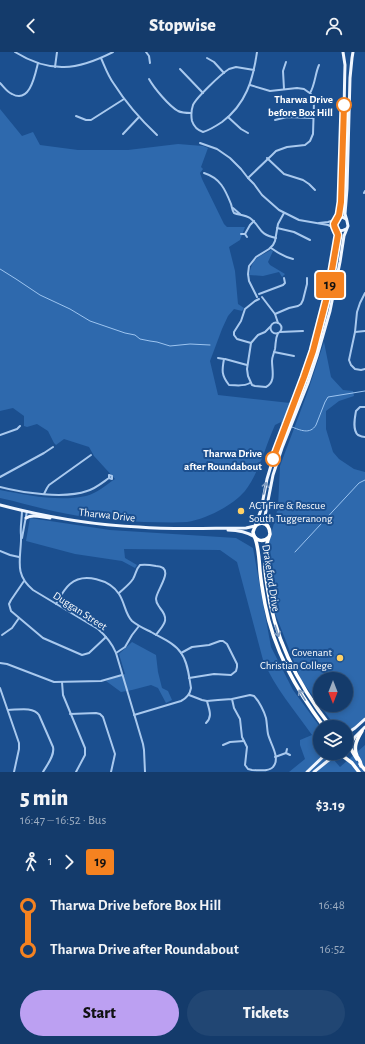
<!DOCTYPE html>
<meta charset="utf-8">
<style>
body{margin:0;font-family:"Alegreya Sans",sans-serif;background:#214673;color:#f1f3f6;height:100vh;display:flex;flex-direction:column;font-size:15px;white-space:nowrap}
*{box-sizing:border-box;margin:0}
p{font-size:13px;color:#9dadc1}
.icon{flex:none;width:22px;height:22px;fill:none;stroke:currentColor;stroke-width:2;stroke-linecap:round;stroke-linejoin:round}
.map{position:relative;height:720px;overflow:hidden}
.drawer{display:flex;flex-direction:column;background:#143b6b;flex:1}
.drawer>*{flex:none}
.badge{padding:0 8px;border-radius:3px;font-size:14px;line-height:26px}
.needle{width:26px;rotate:180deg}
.controls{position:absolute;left:313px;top:620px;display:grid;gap:8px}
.controls a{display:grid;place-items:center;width:40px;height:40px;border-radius:50%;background:#143b6b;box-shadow:0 2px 6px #0003,0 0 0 1px #33557e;font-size:20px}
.map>.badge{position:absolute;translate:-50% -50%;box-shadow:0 0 0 2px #fff}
.legs{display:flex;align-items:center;gap:6px;height:44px;padding:0 20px;font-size:13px}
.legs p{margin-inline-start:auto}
.headline{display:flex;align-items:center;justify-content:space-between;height:68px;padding:0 20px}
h1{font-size:22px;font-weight:800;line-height:30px}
.action{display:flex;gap:8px;margin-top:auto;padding:8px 20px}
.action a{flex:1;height:46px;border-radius:24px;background:#bca0f2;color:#111;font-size:16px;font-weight:800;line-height:46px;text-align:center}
.action a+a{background:#214673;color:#f1f3f6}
ul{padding:0 20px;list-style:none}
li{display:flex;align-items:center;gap:14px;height:44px;font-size:15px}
li i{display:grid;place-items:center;width:6px;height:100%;margin:0 5px;background:currentColor}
li i::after{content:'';width:10px;height:10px;margin:-5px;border:3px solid;border-radius:50%;background:#143b6b}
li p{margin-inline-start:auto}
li:first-child i{background:linear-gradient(#0000 50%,currentColor 0)}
li:last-child i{background:linear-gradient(currentColor 50%,#0000 0)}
header{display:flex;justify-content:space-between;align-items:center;height:52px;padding:0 20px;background:#143b6b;font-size:18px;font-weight:800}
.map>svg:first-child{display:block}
.green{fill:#2e69ad;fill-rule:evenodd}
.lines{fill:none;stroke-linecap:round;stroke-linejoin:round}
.stream{stroke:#9cc4f0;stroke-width:1}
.minor{stroke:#a9c9ee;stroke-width:2}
.major{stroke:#f0f6ff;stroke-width:3}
.highway{stroke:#fff;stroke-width:3.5}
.oneway{stroke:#7b9ac1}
.oneway2{stroke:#829ec1}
.line-1-casing{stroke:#fff;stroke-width:9}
.line-1{stroke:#f58220;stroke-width:6}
.stop-1-dot{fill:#fff;stroke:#f58220;stroke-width:2}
.poi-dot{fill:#ffd166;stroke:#1b4f8f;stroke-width:1.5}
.labels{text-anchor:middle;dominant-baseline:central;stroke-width:4;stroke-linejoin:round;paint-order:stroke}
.stop-label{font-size:11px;font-weight:bold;fill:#fff;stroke:#1b4f8f;text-anchor:end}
.poi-label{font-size:11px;fill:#fff;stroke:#1b4f8f;text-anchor:start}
.street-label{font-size:11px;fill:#fff;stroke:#1b4f8f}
</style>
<header><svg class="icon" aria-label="back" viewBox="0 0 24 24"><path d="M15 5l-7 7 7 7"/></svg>Stopwise<svg class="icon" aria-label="person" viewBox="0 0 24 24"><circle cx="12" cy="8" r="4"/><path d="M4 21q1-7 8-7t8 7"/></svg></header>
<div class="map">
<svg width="365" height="720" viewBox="0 0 365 720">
<rect width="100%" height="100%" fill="#1b4f8f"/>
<!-- green -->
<g class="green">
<path d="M0,57l22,27 11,-4 7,13 38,5h50l50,-6 25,2 5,2 -7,19 2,2 -3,4 2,6 22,45 3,3h18l-5,13 -11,7 6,24 3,33 6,4 -2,3 -8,-2 -6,7 -6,13 -12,32 8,34 72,8 -7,18 -8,4c-10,22 -15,46 -30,66 -13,15 -39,28 -58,31 -14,1 -29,0 -43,0 -26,-1 -51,-3 -76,-8 -23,-4 -45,-11 -68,-16v-8c27,5 58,12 86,6 11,-3 20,-11 29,-17l-21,-23 -5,-9 -25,-8 -8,6 -2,-2 -6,-12 -11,-7 -10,3 -3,-1v-10l-11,-8 -13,3z"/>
<path d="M271,198l2,1 -5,11 2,3 15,9 -3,3 -3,-5 -16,4 -14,-1c2,-9 4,-16 13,-20 3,-2 6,-3 9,-5z"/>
<path d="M324,290l7,35 12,13 10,1 1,5 -15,5 -13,10v18l7,23 6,7 15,10 11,3v245l-13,12 -6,2v-4h-10l-35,-47 -26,-67 -8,-52 1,-14 10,-40 2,-41 28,-75zM320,627h26v26h-26z"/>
<path d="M30,466l80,12 126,8 17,10 18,99 22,43 27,37v26h8l12,14 25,-22v27h-76l16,-13 -5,-14v-5l12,-5c-17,-24 -37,-47 -49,-75l-26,-98 -17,-12 -96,-1 1,9 12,7 -2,3 -13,-7 -47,-7 -49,-13z"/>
<polygon points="132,590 156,603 158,620 162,636 168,639 172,648 166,651 158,636 151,633 132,638 121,640 106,629 125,622 119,602"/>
</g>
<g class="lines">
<!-- stream -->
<g class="stream">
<polyline points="0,217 16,227 40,243 70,257 90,269 125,281 135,283 140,287 150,289 157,290 170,294 190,292 210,293"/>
<polyline points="282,371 289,374"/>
<path d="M292,375c8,3 18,8 24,-2l9,-23 3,-5 37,-6"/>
<polyline points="295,500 359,431 365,428"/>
</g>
<!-- minor -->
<g class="minor">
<path d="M15,0c35,22 63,18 98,0"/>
<polyline points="146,0 149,4 150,11"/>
<path d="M101,6c4,9 7,18 13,26 12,19 26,35 43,51"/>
<polyline points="207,6 214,10 224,21"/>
<polyline points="55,15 57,0"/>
<polyline points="180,17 203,41"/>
<path d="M254,18l-18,-3 -7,2c-8,5 -33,29 -36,36 -2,6 -2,11 -1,16 2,6 5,9 11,11 7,-2 13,-6 19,-10 24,-18 31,-42 35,-70"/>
<path d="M149,27c5,9 20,27 29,32 4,2 9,2 13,2"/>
<path d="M0,31c4,4 7,9 12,11 18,10 23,-19 26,-31"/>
<polyline points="284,37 283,19 286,10"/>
<path d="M310,41c5,-8 5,-19 9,-28"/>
<polyline points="76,64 86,68 91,68 124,47"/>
<polyline points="228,65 241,77 248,81"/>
<polyline points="275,68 287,65 313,66"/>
<polyline points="123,82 139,65"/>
<polyline points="200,91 217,97 230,106 241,117 248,126 254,132 262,143 279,158 299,168 328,173 334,176"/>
<polyline points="267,106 284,122 303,128 309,132 315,138"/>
<path d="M204,121c16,5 21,16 27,31 1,3 1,6 3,9 5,2 11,2 16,5 12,9 7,16 26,20"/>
<polyline points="248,126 272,103 276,99 287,95 305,93 310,89 313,82 314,50 311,42 304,37 297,36 270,39 250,33"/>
<polyline points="364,141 365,139"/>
<polyline points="233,156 240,162"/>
<polyline points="319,171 328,170 334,168"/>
<polyline points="277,176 294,180 310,188"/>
<polyline points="241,182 245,182 247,185"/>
<polyline points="245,182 250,173 254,169"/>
<path d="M271,196c7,5 13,9 22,11"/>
<polyline points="365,241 360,251 357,260 355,280 349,308 351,313 355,317 361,318 365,317"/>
<polyline points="259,242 283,233 285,231 284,226"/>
<polyline points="257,245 249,229 248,222 249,214 256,205 269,197 273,193 275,189 278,172 284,161"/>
<polyline points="262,245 275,262 278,271"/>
<polyline points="275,262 289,256 298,254 301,252 303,248 307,232 307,226"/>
<circle cx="276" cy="276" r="5.5"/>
<path d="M270,275l-5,5 -7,3 -7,8 -4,26 1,7 4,9 3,1 11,1c10,-5 6,-17 6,-26 0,-4 2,-8 3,-12 1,-6 0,-10 3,-16"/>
<polyline points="280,280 303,279"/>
<polyline points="355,280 365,279"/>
<polyline points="251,291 237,287 234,283 234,280 241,269 245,257 255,249 259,247"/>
<polyline points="274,300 294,304"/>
<path d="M218,306l6,1c-2,11 -3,16 5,26 8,0 14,2 21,-2"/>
<polyline points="225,307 247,313"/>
<path d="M365,355h-5l-4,4c-1,6 -4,19 2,24 2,1 5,2 7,2"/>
<polyline points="0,383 17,377 20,374"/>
<polyline points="0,425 44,401 53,395"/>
<path d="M0,435c23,6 65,12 87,4 8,-2 15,-8 22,-13v-3l3,1v3l-3,-1"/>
<polyline points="44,442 47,436 49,433 91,403"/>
<path d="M22,458c0,9 -2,17 -1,25 0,6 0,1 0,6 -1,21 -6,34 12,49l65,39c8,7 14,14 18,24l27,91 1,6 1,22"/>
<polyline points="22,486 27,459"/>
<polyline points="0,499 10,503 19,505"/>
<polyline points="24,529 11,548 9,552 11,559 43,586 82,603 89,601 106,585"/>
<path d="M119,541c4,-4 10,-8 14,-14 3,-5 3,-10 7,-14 6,-1 11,0 16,1 21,1 0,24 0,33 0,4 2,6 4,9 10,12 4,16 -4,27"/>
<path d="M56,552c4,-7 8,-15 14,-20 14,-12 40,-4 49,10 6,9 6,20 13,27 6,5 13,8 19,11 10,6 24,11 30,21 7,9 8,24 10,35 -1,6 -4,10 -10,13l-47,14"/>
<polyline points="2,583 12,576 19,566"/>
<polyline points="116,601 125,595 132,583 139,574"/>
<polyline points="181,601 192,595 209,593 220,589 223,589 227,592 237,612 237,615 236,619 231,623 214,622 189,626"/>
<polyline points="0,611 7,612 54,630 101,629 122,623"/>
<polyline points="62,630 63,643 85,696 85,703 76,720"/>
<polyline points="0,636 19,691 19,697 14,720"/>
<path d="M189,643l13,5 5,1 11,-1 14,-1 18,-4 4,1c5,5 10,15 12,22 1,5 1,11 2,16 2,9 13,24 5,33 -4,5 -15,3 -21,3l-4,-1 -3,-4 2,-18 -5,-10 -2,-18 -6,-11 -2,-9"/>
<path d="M8,658c9,0 25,-4 31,5l14,32c2,8 -6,18 -10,25"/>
<polyline points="70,662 96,661 100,662 103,665 115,702 111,720"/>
<path d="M206,671c7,-7 3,-13 1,-22"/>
<polyline points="223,693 230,690 244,689"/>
<polyline points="287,697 286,701 290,703"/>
<polyline points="275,705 286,701"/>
</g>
<!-- major -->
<g class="major">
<path d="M337,166c7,-13 5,-37 6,-51 1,-34 1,-68 2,-102l-2,-13"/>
<path d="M346,177c-17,9 -16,-20 0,-10"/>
<path d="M0,453c46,12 92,20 139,22 36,3 72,1 107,1l9,-2"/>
<path d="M26,466c7,-5 16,0 24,0"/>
<polyline points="255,474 261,458 267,427 273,407 304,325 320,275 328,241 338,188 338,183 337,178"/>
<polyline points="268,474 266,471 265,464 273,423 282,396 308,331 317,304 330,259 340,210 344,184 348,174 347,169 345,162 347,137 350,26 352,6 353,0"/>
<path d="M228,478c9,0 19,2 27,7"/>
<polyline points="346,682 355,676 365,667"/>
<polyline points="349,694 355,685 365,675"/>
<polyline points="307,720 327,701"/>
<polyline points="314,720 325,711 338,701"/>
</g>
<!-- highway -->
<g class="highway">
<path d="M269,485c-6,6 -15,4 -16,-5 3,-13 17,-11 17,2 -7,18 -6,33 -3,51 7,53 31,100 64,142"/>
<path d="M255,486c4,11 4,22 5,33 1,11 3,22 5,33 9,47 31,85 59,123"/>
<path d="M346,686c4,4 4,9 0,14"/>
<polyline points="349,694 357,707"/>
<polyline points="340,702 352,711 359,720"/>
<polyline points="360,712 365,718"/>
<path d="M361,714c0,-5 -2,-6 -4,-10 -4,-9 0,-17 5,-25"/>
</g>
</g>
<!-- one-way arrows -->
<defs><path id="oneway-shaft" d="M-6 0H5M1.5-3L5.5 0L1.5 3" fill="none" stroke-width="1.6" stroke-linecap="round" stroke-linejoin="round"/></defs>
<use class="oneway" href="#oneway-shaft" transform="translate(265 436) rotate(-77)"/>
<g class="oneway2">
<use href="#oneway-shaft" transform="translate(277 579) rotate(72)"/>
<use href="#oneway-shaft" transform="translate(302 643) rotate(-122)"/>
</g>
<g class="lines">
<!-- line-1 casing -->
<g class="line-1-casing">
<path id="line-1" d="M273,407l31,-82 9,-26 15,-58 10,-58c-1,-4 -4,-7 -4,-11l5,-9 2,-13 3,-97"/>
</g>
<!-- line-1 -->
<use href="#line-1" class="line-1"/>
</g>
<!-- markers -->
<g class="stop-1-dot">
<circle cx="344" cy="53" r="7"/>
<circle cx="273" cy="407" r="7"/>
</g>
<g class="poi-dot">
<circle cx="241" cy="459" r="4"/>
<circle cx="340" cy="606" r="4"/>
</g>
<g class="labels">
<!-- stop labels -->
<g class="stop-label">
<text x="333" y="47">Tharwa Drive<tspan x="333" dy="13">before Box Hill</tspan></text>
<text x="262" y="401">Tharwa Drive<tspan x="262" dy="13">after Roundabout</tspan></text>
</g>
<!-- poi labels -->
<g class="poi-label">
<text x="249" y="453">ACT Fire &amp; Rescue<tspan x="249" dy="13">South Tuggeranong</tspan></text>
<text x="332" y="600" text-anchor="end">Covenant<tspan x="332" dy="13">Christian College</tspan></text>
</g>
<!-- street labels -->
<g class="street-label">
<text transform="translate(107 463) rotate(6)">Tharwa Drive</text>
<text transform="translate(271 526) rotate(81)">Drakeford Drive</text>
<text transform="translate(80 559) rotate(33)">Duggan Street</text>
</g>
</g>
</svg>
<div class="controls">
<a><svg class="needle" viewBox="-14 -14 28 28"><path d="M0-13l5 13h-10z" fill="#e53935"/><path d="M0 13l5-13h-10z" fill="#9dadc1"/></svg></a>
<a><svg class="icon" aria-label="layers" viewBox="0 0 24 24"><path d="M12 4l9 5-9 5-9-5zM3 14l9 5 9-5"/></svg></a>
</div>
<b class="badge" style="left:330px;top:233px;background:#f58220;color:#111">19</b>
</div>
<section class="drawer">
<div class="headline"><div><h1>5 min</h1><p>16:47 – 16:52 · Bus</p></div><b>$3.19</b></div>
<div class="legs"><svg class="icon" aria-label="walk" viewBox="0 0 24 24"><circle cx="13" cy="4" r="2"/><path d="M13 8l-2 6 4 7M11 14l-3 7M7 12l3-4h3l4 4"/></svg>1<svg class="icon" aria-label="forward" viewBox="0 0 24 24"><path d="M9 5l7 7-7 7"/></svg><b class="badge" style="background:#f58220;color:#111">19</b></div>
<ul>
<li><i style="color:#f58220"></i><b>Tharwa Drive before Box Hill</b><p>16:48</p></li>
<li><i style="color:#f58220"></i><b>Tharwa Drive after Roundabout</b><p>16:52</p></li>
</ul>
<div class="action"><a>Start</a><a>Tickets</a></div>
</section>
